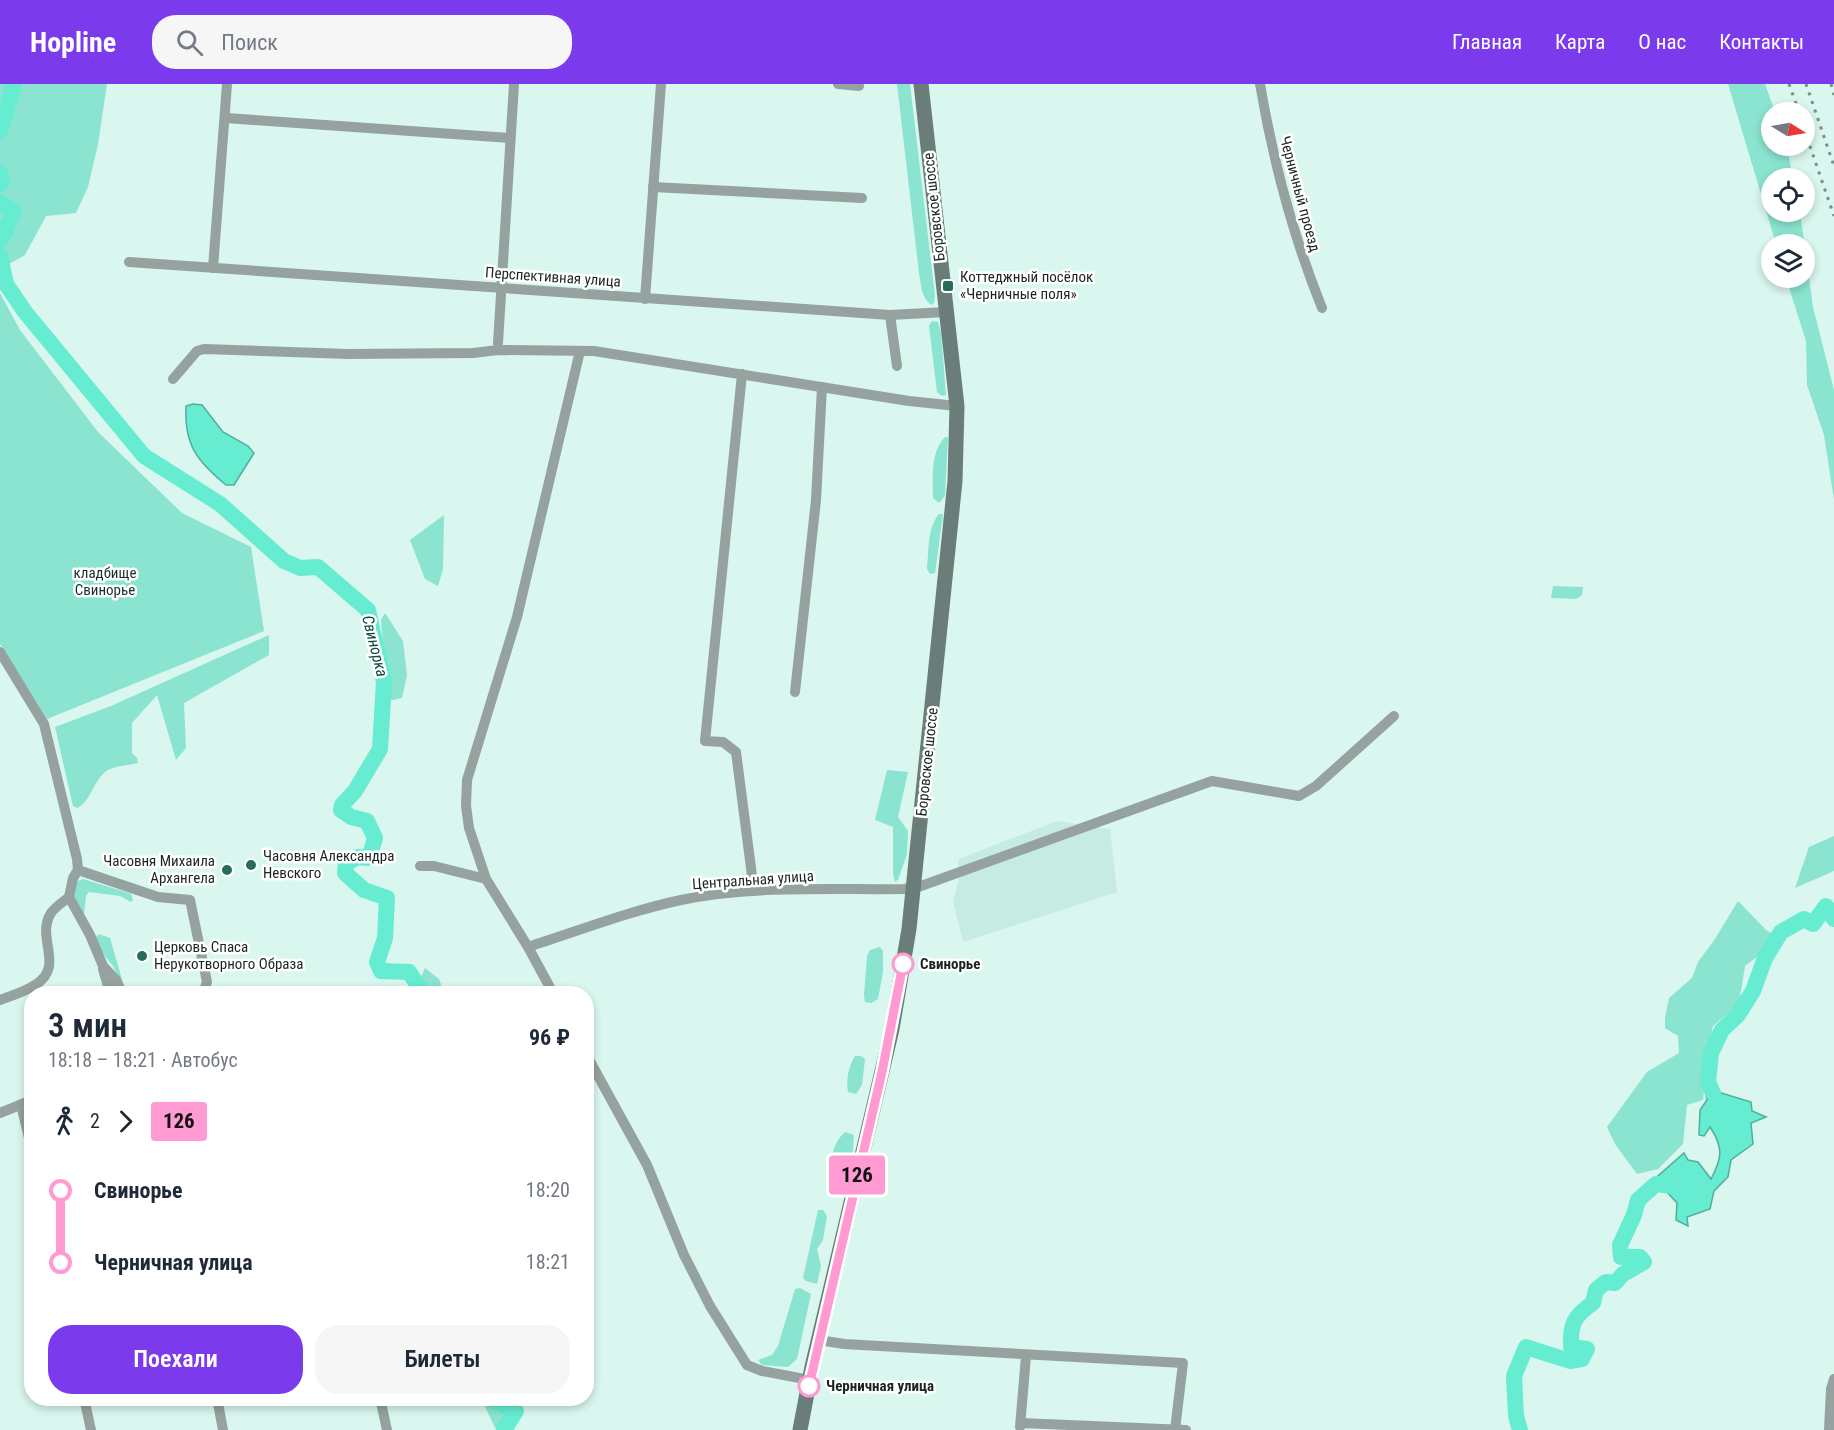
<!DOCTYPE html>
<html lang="ru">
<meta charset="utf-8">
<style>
body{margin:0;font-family:"Roboto Condensed",sans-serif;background:#f6f6f7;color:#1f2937;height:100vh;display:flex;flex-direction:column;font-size:22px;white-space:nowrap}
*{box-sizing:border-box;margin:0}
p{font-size:20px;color:#747a83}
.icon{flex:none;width:33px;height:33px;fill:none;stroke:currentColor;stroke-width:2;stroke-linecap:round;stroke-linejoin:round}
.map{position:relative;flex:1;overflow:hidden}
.drawer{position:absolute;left:24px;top:902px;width:570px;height:420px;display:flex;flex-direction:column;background:#fff;border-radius:24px;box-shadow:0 3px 9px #0003}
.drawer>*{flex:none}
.badge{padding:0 12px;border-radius:4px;font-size:21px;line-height:39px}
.needle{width:39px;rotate:101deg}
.buttons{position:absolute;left:1761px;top:18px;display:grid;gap:12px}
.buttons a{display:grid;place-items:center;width:54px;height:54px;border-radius:50%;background:#fff;box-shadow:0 3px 9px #0003;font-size:30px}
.map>.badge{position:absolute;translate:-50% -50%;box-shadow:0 0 0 3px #fff}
.legs{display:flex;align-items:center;gap:9px;height:66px;padding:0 24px;font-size:20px}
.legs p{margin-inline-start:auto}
.headline{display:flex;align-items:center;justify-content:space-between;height:102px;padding:0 24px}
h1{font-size:33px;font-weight:600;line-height:45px}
.action{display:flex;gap:12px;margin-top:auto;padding:12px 24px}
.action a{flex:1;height:69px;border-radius:24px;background:#7c3aed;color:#fff;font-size:24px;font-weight:600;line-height:69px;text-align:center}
.action a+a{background:#f6f6f7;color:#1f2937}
ul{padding:0 24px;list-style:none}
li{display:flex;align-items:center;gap:21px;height:72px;font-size:22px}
li i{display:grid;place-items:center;width:9px;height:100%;margin:0 8px;background:currentColor}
li i::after{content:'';width:15px;height:15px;margin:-8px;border:4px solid;border-radius:50%;background:#fff}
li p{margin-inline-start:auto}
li:first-child i{background:linear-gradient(#0000 50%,currentColor 0)}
li:last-child i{background:linear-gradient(currentColor 50%,#0000 0)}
header{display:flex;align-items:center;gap:36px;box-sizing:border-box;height:84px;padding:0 30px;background:#7c3aed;color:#fff}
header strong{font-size:28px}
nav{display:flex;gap:33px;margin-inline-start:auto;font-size:21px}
.search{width:420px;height:54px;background:#f6f6f7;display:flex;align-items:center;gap:15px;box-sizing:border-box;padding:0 21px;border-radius:24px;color:#747a83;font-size:22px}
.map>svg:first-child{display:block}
.built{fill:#c6ebe2}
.green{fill:#8ae4d0}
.water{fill:#65ecd1;stroke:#4eb09c;stroke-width:1.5}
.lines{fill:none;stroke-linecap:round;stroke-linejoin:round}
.river{stroke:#65ecd1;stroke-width:16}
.street{stroke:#96a29f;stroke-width:10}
.secondary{stroke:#6b7d78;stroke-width:15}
.rail{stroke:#7c908b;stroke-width:3;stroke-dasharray:3 6;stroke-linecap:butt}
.line-1-casing{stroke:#fff;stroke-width:14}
.line-1{stroke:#ff9ad2;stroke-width:9}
.poi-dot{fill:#276c5f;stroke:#fff;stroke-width:2}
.stop-1-dot{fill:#fff;stroke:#ff9ad2;stroke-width:3}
.labels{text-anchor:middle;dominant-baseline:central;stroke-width:5;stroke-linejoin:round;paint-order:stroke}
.street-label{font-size:15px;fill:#1a2522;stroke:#fff}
.poi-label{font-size:15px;fill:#1a2522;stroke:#fff;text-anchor:start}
.park-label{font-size:15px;fill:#182f2a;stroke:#fff}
.stop-label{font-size:15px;font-weight:bold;fill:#1a2522;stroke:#fff;text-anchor:start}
.water-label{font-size:16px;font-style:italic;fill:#0c493f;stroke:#fff}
</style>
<header>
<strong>Hopline</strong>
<div class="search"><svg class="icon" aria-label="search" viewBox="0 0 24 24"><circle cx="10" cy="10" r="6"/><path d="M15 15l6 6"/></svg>Поиск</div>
<nav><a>Главная</a><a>Карта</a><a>О нас</a><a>Контакты</a></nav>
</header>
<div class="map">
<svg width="1834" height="1346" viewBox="0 0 1834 1346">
<rect width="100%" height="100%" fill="#d9f6ef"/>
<!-- built -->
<polygon class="built" points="1057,737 1110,745 1117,808 963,858 953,816 959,795 958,785 959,775"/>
<!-- green -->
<g class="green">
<polygon points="0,0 107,0 98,60 88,103 76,129 46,132 25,171 0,185"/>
<path d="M897,0h13l25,212 -1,7 -3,2c-10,-8 -10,-21 -12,-32z"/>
<polygon points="1728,0 1765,0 1775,28 1772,28 1772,62 1786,62 1787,64 1793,94 1772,94 1772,128 1800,128 1813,223 1834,306 1834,416 1824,351 1807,301 1806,257 1786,194 1804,194 1804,160 1776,160"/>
<polygon points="0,209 20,246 98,348 182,429 251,463 264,547 47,635 0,560"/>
<polygon points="932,237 938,238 941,248 946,311 942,312 937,308 929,242"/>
<path d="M945,353l3,1 -3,58 -6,7 -6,-5c0,-21 -3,-45 12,-61z"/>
<path d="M939,430h4l-8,59 -5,1 -3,-5c2,-18 0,-41 12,-55z"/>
<polygon points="444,431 443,485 438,502 425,495 410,456"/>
<polygon points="1553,502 1583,503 1582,511 1576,515 1551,514"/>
<polygon points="385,529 403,557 407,591 402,614 388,617 381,536"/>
<path d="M269,551v20l-85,48 2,45 -10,12 -19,-65 -25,28v30l5,5 1,5c-9,2 -22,3 -30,7 -15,9 -16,31 -31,38l-4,-2 -18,-79 56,-21z"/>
<polygon points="887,686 908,688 898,733 908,747 907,770 898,796 895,798 893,789 893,743 875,736"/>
<polygon points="1834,752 1834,787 1795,804 1809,763"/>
<polygon points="83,795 126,808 131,810 133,816 131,818 120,812 89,808 86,812 84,831 73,809 75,798"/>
<polygon points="1738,817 1766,846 1773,850 1762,869 1745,882 1739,920 1713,942 1708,965 1703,1016 1687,1021 1683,1060 1658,1085 1637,1090 1615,1060 1607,1043 1647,988 1679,969 1678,952 1665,944 1665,934 1669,914 1692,894 1698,878 1715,855"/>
<polygon points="99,850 110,854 126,909 113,882 96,861 95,854"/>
<polygon points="880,863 883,867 883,888 878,915 871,919 865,918 864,911 867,872 870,866"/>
<polygon points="425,884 439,895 444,909 414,909"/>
<path d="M855,972h6l4,3 -3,26 -6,9 -8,-2c-2,-13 0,-24 7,-36z"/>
<path d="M845,1048l9,3 -2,31 -5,9 -10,2 -5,-3c-1,-16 0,-30 13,-42z"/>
<polygon points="818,1126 823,1126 827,1132 823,1156 817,1165 821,1182 817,1200 806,1197 803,1194"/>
<polygon points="800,1204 811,1210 797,1275 788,1283 762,1281 758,1276 772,1271 778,1262 795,1205"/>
<polygon points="481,1314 501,1314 509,1346 496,1346"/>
</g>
<!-- water -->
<g class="water">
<path d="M193,320l9,1 21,27 25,14 6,7 -20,32h-8c-29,-24 -42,-40 -40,-79z"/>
<path d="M1712,987l6,21 33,10 1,9 14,6 -15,6 2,21 -22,16 -3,17 -14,14 -4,18 -23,8 1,9 -12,-6 1,-17 -13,-14 -12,-2 -2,-4 34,-30 4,7 10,2 13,17c11,-21 13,-31 -1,-52l-6,9 -5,-1 1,-25 7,-10 -2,-11 1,-17z"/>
</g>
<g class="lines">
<!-- river -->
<g class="river">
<polyline points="0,47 14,0"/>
<polyline points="0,89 2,97 0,100"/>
<polyline points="0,118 14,128 0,157"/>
<polyline points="0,172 6,200 25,228 144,372 220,420 284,477 300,484 318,483 368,526 384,598 380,665 355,707 342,721 341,726 351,733 367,737 375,754 369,774 358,773 346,779 345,789 364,806 387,814 385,854 377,878 381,887 409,888 423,909"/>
<polyline points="1713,1009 1708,998 1711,969 1722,946 1738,931 1753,907 1765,874 1781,848 1804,835 1813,840 1826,822 1834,835"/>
<polyline points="493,1314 494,1317 516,1327 504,1346"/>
<path d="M1520,1346l-4,-14 -2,-40 12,-29 44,14 12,-2 5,-10 -16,-2c-1,-23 3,-31 22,-44l3,-13 10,-8 9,1 8,-9 21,-12 -4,-5h-19l-1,-12 14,-30 4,-15 18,-16 17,2"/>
</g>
<!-- street -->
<g class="street">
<polyline points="838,0 859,2"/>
<path d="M1260,0c13,77 33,152 62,224"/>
<polyline points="226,34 510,54"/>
<polyline points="653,103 862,114"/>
<polyline points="129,178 890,231 946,228"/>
<polyline points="213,184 227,0"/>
<polyline points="645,215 661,0"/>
<polyline points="890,231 897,282"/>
<polyline points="498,259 514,0"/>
<polyline points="742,290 705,657 723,658 736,668 754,807"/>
<polyline points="173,295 197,267 204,265 348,270 473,269 498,266 594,267 909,317 957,322"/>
<polyline points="0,568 44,640 77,775 78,786 73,794 69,813 90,851 103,882 116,896 122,909"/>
<polyline points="795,608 816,416 822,303"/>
<polyline points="420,782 434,782 486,795"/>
<polyline points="78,786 158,813 190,816 207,898 203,909"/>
<path d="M528,863c50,-16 101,-36 153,-47 71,-15 150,-10 223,-11l17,-3 291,-105 87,15 17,-10 78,-70"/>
<polyline points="103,885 110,909"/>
<polyline points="553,909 528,863 486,795 469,744 466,722 467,696 517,533 580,267"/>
<path d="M0,916c11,-4 24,-8 35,-15 31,-19 0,-47 16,-72 4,-6 12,-11 18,-16"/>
<polyline points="586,970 647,1081 684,1171 710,1222 747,1281 762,1287 810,1296"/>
<polyline points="21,1021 32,1066"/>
<polyline points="0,1029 32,1016"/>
<polyline points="819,1256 844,1260 1183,1279 1175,1346"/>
<polyline points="84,1314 91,1346"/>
<polyline points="217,1314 223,1346"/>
<polyline points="380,1314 387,1346"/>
<polyline points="1021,1339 1186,1346"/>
<polyline points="1020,1343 1026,1272"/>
<polyline points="1829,1346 1831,1305 1834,1295"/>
</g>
<!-- secondary -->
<polyline class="secondary" points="800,1346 812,1283 892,945 909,845 955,397 957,322 921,0"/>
<!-- rail -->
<g class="rail">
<polyline points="1789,0 1799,28"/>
<polyline points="1806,0 1834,82"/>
<polyline points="1831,0 1834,11"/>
<polyline points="1804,45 1834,132"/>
</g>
</g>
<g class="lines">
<!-- line-1 casing -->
<g class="line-1-casing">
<polyline id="line-1" points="809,1302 882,988 903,880"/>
</g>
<!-- line-1 -->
<use href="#line-1" class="line-1"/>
</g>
<!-- markers -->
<g class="poi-dot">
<rect x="942" y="196" width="12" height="12" rx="3"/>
<circle cx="251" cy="781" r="6"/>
<circle cx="227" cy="786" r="6"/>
<circle cx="142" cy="872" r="6"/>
</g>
<g class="stop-1-dot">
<circle cx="903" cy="880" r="10"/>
<circle cx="809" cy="1302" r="10"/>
</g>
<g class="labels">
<!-- street labels -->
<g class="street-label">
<text transform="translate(1300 110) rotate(75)">Черничный проезд</text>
<text transform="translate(934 123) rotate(-96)">Боровское шоссе</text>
<text transform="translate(553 193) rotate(4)">Перспективная улица</text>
<text transform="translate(927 678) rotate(-84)">Боровское шоссе</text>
<text transform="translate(753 796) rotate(-4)">Центральная улица</text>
</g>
<!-- poi labels -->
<g class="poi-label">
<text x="960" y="193">Коттеджный посёлок<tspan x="960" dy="17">«Черничные поля»</tspan></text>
<text x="263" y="772">Часовня Александра<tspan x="263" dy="17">Невского</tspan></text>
<text x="215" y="777" text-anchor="end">Часовня Михаила<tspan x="215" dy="17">Архангела</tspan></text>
<text x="154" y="863">Церковь Спаса<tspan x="154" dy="17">Нерукотворного Образа</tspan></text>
</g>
<!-- park labels -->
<g class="park-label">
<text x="105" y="489">кладбище<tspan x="105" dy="17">Свинорье</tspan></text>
</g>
<!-- stop labels -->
<g class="stop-label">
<text x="920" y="880">Свинорье</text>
<text x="826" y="1302">Черничная улица</text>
</g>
<!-- water labels -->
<g class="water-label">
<text transform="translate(375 562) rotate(76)">Свинорка</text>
</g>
</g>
</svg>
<div class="buttons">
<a><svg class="needle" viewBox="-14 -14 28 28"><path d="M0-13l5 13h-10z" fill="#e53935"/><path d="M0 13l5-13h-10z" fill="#747a83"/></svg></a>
<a><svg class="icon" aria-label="locate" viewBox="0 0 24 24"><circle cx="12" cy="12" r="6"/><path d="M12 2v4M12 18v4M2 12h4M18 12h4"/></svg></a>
<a><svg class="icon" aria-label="layers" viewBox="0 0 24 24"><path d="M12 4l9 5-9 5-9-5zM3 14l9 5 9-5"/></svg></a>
</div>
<b class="badge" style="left:857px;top:1091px;background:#ff9ad2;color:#111">126</b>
<section class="drawer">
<div class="headline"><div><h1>3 мин</h1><p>18:18 – 18:21 · Автобус</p></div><b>96 ₽</b></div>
<div class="legs"><svg class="icon" aria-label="walk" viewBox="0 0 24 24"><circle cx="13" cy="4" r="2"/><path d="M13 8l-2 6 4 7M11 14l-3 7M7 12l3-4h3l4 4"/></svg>2<svg class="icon" aria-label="forward" viewBox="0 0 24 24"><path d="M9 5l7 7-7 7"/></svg><b class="badge" style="background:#ff9ad2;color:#111">126</b></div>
<ul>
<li><i style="color:#ff9ad2"></i><b>Свинорье</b><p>18:20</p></li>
<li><i style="color:#ff9ad2"></i><b>Черничная улица</b><p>18:21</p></li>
</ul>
<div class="action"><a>Поехали</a><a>Билеты</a></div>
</section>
</div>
